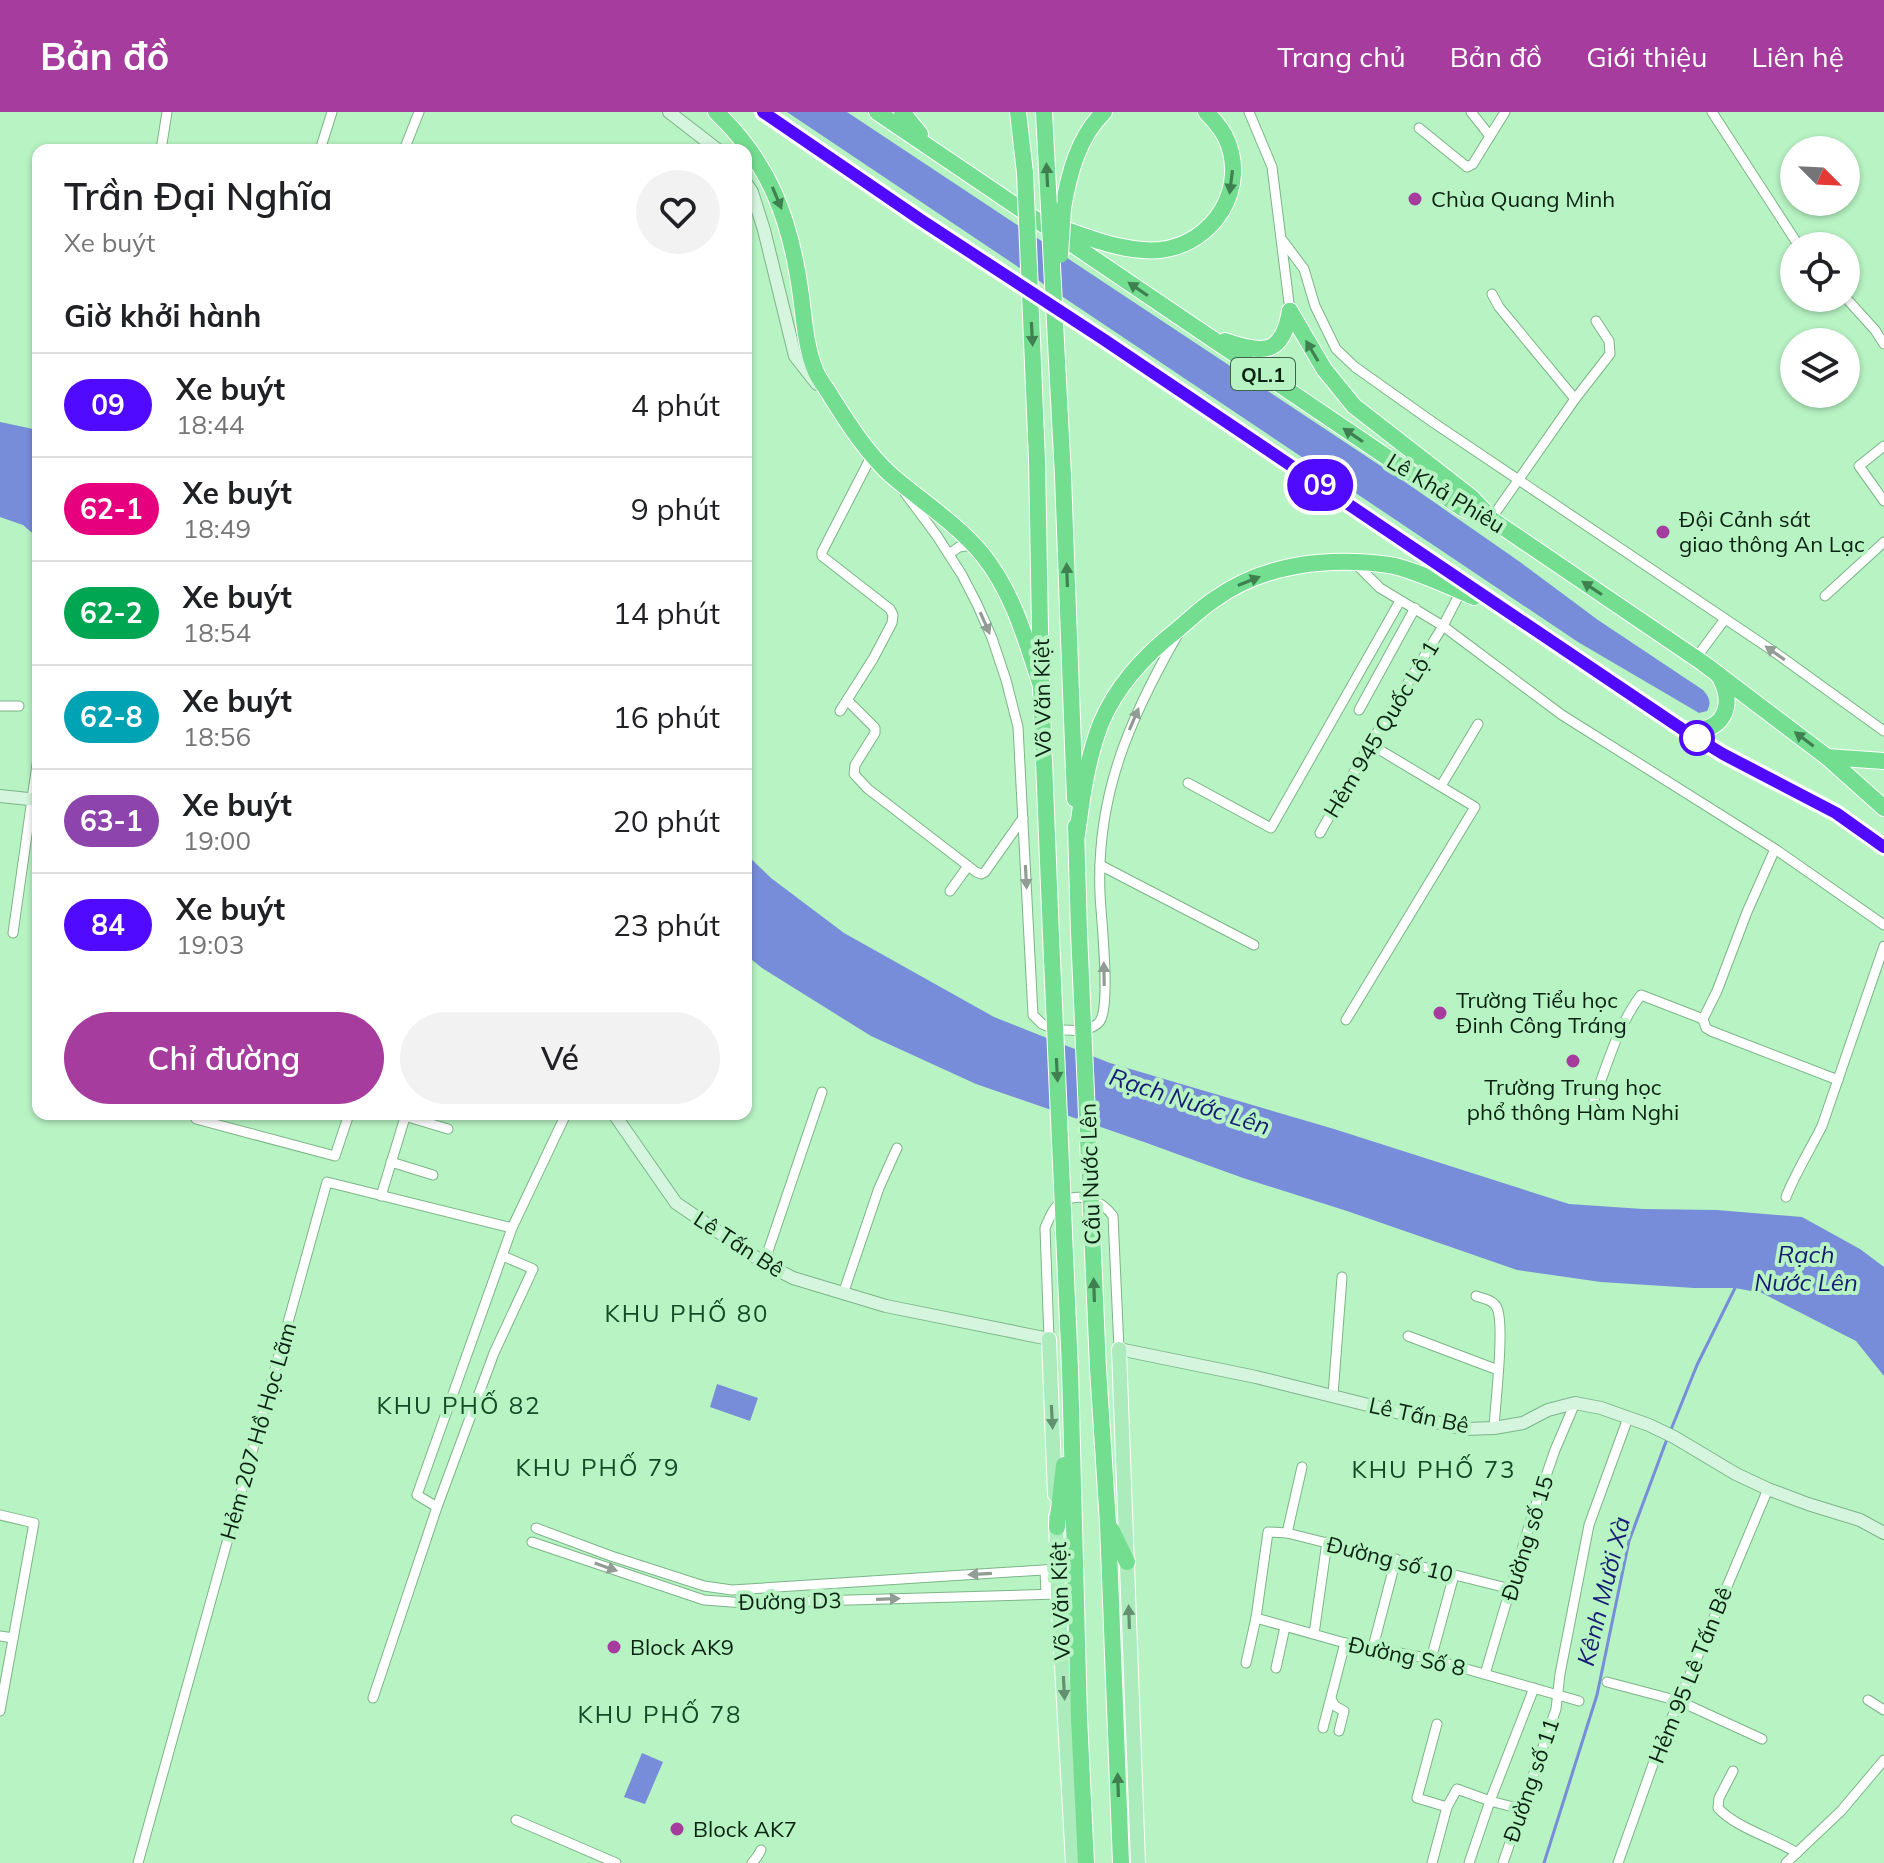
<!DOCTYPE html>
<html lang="vi">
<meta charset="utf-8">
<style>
body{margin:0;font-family:Mulish,sans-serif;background:#f2f2f2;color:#202124;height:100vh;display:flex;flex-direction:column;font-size:30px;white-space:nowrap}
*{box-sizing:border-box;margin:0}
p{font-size:26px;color:#757577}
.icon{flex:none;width:44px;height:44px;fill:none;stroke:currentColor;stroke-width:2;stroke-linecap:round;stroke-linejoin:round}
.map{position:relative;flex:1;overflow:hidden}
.side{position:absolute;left:32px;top:32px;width:720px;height:976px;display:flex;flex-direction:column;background:#fff;border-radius:16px;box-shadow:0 2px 6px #0004}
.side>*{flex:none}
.badge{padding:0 16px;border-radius:26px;font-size:28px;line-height:52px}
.needle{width:52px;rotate:114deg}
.buttons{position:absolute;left:1780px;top:24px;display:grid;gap:16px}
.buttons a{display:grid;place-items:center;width:80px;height:80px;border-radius:50%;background:#fff;box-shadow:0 2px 6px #0004;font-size:40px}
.map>.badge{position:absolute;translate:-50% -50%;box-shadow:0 0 0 4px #fff}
h2{padding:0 32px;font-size:30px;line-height:72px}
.round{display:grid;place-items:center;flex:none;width:84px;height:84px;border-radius:42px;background:#f2f2f2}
.headline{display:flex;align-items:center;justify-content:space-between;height:136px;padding:0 32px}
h1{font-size:38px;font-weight:600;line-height:60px}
.button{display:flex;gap:16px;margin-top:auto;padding:16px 32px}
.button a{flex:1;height:92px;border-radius:48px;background:#a53c9e;color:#fff;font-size:32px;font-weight:600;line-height:92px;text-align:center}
.button a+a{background:#f2f2f2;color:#202124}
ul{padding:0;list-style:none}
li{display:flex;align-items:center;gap:24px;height:104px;padding:0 32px;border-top:2px solid #e0e0e0}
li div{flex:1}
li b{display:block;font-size:30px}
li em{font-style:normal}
li .badge{min-width:88px;font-weight:700;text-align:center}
header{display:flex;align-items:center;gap:48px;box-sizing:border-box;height:112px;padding:0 40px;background:#a53c9e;color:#fff}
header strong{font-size:38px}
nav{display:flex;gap:44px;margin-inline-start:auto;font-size:28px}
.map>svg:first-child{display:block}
.water{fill:#778dda}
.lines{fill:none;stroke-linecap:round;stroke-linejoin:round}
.stream{stroke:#778dda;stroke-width:3}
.street-casing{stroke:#7cb588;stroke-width:11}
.secondary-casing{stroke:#7cb588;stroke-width:14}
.primary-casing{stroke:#fff;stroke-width:16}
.highway-casing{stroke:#fff;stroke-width:18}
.street{stroke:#fff;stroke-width:9}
.secondary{stroke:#d5f5de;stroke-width:12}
.primary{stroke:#abebbc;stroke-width:14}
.highway{stroke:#73dd90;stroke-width:16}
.highway-bridge-casing{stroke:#fff;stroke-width:18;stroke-linecap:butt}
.highway-bridge{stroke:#73dd90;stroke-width:16}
.oneway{fill:#3f8051}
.oneway2{fill:#919c94}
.oneway3{fill:#639170}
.line-casing{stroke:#fff;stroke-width:18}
.line{stroke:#4f0aff;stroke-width:12}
.poi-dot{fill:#a53c9e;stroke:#b7f3c3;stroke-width:3}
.stop-dot{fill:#fff;stroke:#4f0aff;stroke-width:4}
.labels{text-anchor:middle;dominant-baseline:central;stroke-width:8;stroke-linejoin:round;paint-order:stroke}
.shield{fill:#b7f3c3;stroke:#3f6147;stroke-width:2}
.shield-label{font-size:20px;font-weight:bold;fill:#0b2312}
.poi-label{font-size:22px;fill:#0b2312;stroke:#b7f3c3;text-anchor:start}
.street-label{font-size:22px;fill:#0b2312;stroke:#b7f3c3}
.water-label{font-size:24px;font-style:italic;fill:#161c75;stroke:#b7f3c3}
.neighbourhood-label{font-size:24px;letter-spacing:2px;fill:#124c26;stroke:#b7f3c3}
</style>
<header>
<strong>Bản đồ</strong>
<nav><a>Trang chủ</a><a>Bản đồ</a><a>Giới thiệu</a><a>Liên hệ</a></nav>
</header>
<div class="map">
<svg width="1884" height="1751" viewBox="0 0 1884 1751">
<rect width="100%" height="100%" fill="#b7f3c3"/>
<!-- water -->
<g class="water">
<path d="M787,0h60l561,372 112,78 78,58 105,70c6,7 9,12 4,21l-8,2 -5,-3 -116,-68z"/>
<polygon points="0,310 38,318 38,426 23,413 0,405"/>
<polygon points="746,742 771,766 844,821 994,905 1110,951 1334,1017 1569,1092 1643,1097 1717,1098 1802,1105 1860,1137 1884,1155 1884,1264 1856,1229 1762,1181 1735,1176 1694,1176 1601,1170 1517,1158 1347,1099 1243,1066 1144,1030 976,972 871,924 762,856 746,843"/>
<polygon points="717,1272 758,1286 750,1309 710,1295"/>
<polygon points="642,1641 663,1650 645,1692 624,1685"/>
</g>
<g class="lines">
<!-- stream -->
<g class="stream">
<polyline points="1670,1320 1697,1253 1736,1174"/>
<polyline points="1544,1751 1597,1583 1629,1429 1667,1327"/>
</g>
<!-- street casing -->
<g class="street-casing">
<g id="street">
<polyline points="1249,0 1272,55 1290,199"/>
<polyline points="1471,0 1490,24 1505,0"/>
<polyline points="1712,0 1799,134"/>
<polyline points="1419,16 1467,55 1473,52 1490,24"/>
<polyline points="161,38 167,0"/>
<polyline points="320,38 332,0"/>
<polyline points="404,38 419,0"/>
<polyline points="1283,129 1304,157 1315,194 1336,237 1355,255 1434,311 1773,539 1884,619"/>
<polyline points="1492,182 1499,195 1575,287"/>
<polyline points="1846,186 1875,218 1884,232"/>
<polyline points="1884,334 1859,354 1884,389"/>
<path d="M905,381l32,43 25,39 15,29 15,34 14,42 12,47 15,288c1,1 8,8 9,9 13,7 48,11 58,-3 11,-16 1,-104 0,-127 -4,-100 30,-176 78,-260"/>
<polyline points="1491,407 1575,287 1610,242 1609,229 1596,209"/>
<polyline points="949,442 959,435 973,433"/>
<polyline points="1356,452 1380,476 1443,514 1562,603 1775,737 1884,813"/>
<polyline points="1825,484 1884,430"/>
<polyline points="1696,546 1725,507"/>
<polyline points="847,588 875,616 875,621 855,653 854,662 868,677 976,760 981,762 985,760 1023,706"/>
<polyline points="0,594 19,594"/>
<polyline points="1359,598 1415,496"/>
<polyline points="840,599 873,547 892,511 893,503 890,497 822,444 822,440 872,343"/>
<polyline points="1188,671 1271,716 1400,489"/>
<polyline points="1441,674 1478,612"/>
<polyline points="1320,721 1370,632 1443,514 1461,479"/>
<polyline points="1100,753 1254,833"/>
<polyline points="950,779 968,754"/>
<polyline points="13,821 38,645"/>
<polyline points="1703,907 1706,916 1711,919 1838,968"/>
<polyline points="1346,908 1475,695 1370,632"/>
<path d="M1594,988c13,-35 24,-75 47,-105l62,24 14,-28 30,-79 28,-63"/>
<polyline points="398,1002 448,1017"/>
<polyline points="196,1007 335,1044 349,1002"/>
<polyline points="391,1050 433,1063"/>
<polyline points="381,1084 406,1002"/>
<path d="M1786,1085c10,-25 24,-47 36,-71l62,-180"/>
<polyline points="764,1151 822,980"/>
<polyline points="843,1182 879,1076 897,1036"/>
<path d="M1476,1184c8,3 18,4 21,12 8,18 -2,97 -3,120"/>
<polyline points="1408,1224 1498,1258"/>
<path d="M1049,1227l-4,-111c4,-9 8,-21 17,-26 19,-11 40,-1 51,14l6,133"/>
<polyline points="1333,1283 1342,1165"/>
<polyline points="437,1395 494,1241 533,1157 503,1144"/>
<polyline points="0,1403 34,1411 0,1599"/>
<polyline points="536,1416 611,1444 704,1474 732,1478 1058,1457"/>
<polyline points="1287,1421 1302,1355"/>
<polyline points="532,1430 704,1488 745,1491 1058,1482"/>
<polyline points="1045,1458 1046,1482"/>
<polyline points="1256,1506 1345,1531 1431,1547 1579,1589"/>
<polyline points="1314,1522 1327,1430"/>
<polyline points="0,1524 13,1526"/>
<polyline points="1373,1535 1396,1447"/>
<polyline points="1431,1547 1454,1463"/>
<polyline points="1246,1551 1256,1506 1268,1420 1287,1421 1511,1477"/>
<polyline points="1276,1556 1285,1515"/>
<polyline points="1485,1562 1532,1404 1555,1338 1575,1291"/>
<polyline points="1607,1570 1679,1589 1762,1627"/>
<polyline points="373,1586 437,1395 417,1383 512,1116 566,1002"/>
<polyline points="1331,1587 1335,1594 1344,1599 1339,1619"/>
<polyline points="1868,1588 1884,1598"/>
<polyline points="1437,1612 1417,1686 1447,1695"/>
<polyline points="1323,1616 1345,1531"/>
<path d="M1733,1659l-14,27 -1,10c18,20 56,30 79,45"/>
<polyline points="516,1708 616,1751"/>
<polyline points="138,1751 327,1070 512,1116"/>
<polyline points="752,1751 757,1745 761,1738"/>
<polyline points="1432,1751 1447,1695 1457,1677 1490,1689 1534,1576"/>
<polyline points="1469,1751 1490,1689 1521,1697"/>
<polyline points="1503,1751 1556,1597 1560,1562 1589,1413 1628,1306"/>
<polyline points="1618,1751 1657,1641 1768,1377"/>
<polyline points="1786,1751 1841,1699 1884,1648"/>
</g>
</g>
<!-- secondary casing -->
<g class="secondary-casing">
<g id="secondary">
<polyline points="669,0 718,38"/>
<polyline points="746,71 752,80 764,118 795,244 817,272"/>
<polyline points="0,684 38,688"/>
<polyline points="614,1002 676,1091 764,1151 793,1166 886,1194 1049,1227"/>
<polyline points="1119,1237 1256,1265 1464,1317 1494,1316 1523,1311 1548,1298 1575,1291 1601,1296 1649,1313 1674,1325 1736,1362 1768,1377 1808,1392 1860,1408 1884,1421"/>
</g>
</g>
<!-- primary casing -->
<g class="primary-casing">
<g id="primary">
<polyline points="1049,1227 1055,1383"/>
<polyline points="1119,1237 1138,1751"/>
<polyline points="1056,1404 1058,1482 1073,1751"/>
</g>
</g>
<!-- highway casing -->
<g class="highway-casing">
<g id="highway">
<path d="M716,0c53,50 74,107 84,177 4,26 5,58 16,83 4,9 11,17 16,26 17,27 35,55 59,77 30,26 65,48 91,79 31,38 44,86 59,132"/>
<polyline points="763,0 921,108 1103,227 1682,617 1723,642 1836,701 1884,735"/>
<polyline points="877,0 1462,396 1491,407 1703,551 1827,645 1884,696"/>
<polyline points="902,0 920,22"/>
<polyline points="1018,0 1025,61"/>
<path d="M1063,96c6,-34 15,-71 41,-96"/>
<path d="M1058,115c31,11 68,26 102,23 54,-6 90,-63 65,-114 -5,-9 -12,-17 -19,-24"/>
<polyline points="1290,199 1324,257 1354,294 1471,385 1487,402"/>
<path d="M1225,229c38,13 57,15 65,-30"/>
<polyline points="1037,348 1041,574 1051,824"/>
<polyline points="1063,364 1075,687"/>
<path d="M1684,617c38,7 54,-23 34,-55"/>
<polyline points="1827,645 1884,649"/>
<polyline points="1076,714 1079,820"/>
<path d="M1077,723c5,-38 10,-76 24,-112 16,-38 44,-68 76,-93 12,-10 24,-22 38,-31 50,-36 114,-42 174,-34 24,4 62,22 85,32"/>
<polyline points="1098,1256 1108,1412 1121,1751"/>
<polyline points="1070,1257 1079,1605 1086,1751"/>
<polyline points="1057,1415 1064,1353"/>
<polyline points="1111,1417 1127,1450"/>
</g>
</g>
<!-- street -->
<use href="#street" class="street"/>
<!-- secondary -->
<use href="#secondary" class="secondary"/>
<!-- primary -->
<use href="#primary" class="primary"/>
<!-- highway -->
<use href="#highway" class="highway"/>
<!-- highway-bridge casing -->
<g class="highway-bridge-casing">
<g id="highway-bridge">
<polyline points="1044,0 1063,364"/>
<polyline points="1025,61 1037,348"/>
<polyline points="1060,143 1063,96"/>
<polyline points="1079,820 1098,1256"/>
<polyline points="1051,824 1070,1257"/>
</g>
</g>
<!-- highway-bridge -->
<use href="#highway-bridge" class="highway-bridge"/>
</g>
<!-- one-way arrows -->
<defs><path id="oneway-solid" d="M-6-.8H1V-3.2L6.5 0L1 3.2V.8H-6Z" transform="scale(2)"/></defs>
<g class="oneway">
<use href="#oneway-solid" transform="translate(1047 63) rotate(-93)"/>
<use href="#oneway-solid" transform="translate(1231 70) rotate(97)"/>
<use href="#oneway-solid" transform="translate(777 86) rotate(67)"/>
<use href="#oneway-solid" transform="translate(1138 177) rotate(-146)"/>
<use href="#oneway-solid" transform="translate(1032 222) rotate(87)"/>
<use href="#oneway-solid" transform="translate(1312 239) rotate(-121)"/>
<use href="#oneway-solid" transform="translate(1353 323) rotate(-146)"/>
<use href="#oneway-solid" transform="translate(1067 463) rotate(-92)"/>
<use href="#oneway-solid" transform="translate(1249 469) rotate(-22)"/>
<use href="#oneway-solid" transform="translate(1592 476) rotate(-146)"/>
<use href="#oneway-solid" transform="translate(1804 627) rotate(-143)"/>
<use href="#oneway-solid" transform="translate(1057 958) rotate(87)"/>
<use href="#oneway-solid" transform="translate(1094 1178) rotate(-92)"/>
<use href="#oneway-solid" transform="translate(1118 1673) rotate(-92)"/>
</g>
<g class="oneway2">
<use href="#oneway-solid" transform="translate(985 511) rotate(66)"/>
<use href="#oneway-solid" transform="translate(1775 541) rotate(-145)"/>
<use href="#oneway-solid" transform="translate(1134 607) rotate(-67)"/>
<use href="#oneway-solid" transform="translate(1026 765) rotate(87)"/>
<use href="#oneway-solid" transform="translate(1104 862) rotate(-91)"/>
<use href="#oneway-solid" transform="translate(606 1455) rotate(19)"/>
<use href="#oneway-solid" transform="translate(980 1462) rotate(177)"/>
<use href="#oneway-solid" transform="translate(888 1487) rotate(-2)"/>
</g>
<g class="oneway3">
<use href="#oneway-solid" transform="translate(1052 1305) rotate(87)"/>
<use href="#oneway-solid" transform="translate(1129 1505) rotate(-92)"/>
<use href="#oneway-solid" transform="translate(1064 1576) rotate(87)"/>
</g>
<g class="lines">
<!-- line casing -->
<g class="line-casing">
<polyline id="line" points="763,0 921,108 1103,227 1682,617 1723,642 1836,701 1884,735"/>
</g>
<!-- line -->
<use href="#line" class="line"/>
</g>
<!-- markers -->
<g class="poi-dot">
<circle cx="1415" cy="87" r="8"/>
<circle cx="1663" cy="420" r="8"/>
<circle cx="1440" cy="901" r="8"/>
<circle cx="1573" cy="949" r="8"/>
<circle cx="614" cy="1535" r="8"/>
<circle cx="677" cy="1717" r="8"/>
</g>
<circle class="stop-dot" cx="1697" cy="626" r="16"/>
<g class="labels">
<!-- shield labels -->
<rect class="shield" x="1231" y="246" width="64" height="32" rx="6"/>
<g class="shield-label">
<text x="1263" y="262">QL.1</text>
</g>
<!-- poi labels -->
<g class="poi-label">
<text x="1431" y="87">Chùa Quang Minh</text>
<text x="1679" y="407">Đội Cảnh sát<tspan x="1679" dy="25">giao thông An Lạc</tspan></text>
<text x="1456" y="888">Trường Tiểu học<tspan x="1456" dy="25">Đinh Công Tráng</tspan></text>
<text x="1573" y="975" text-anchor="middle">Trường Trung học<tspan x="1573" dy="25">phổ thông Hàm Nghi</tspan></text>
<text x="630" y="1535">Block AK9</text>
<text x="693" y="1717">Block AK7</text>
</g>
<!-- street labels -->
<g class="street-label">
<text transform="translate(1446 381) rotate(31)">Lê Khả Phiêu</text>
<text transform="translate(1042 586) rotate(-91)">Võ Văn Kiệt</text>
<text transform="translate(1381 617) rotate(-59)">Hẻm 945 Quốc Lộ 1</text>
<text transform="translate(1090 1062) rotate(-92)">Cầu Nước Lên</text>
<text transform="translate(739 1132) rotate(33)">Lê Tấn Bê</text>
<text transform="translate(1419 1303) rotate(12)">Lê Tấn Bê</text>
<text transform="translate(258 1319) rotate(-74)">Hẻm 207 Hồ Học Lãm</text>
<text transform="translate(1527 1426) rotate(-73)">Đường số 15</text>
<text transform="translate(1390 1447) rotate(14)">Đường số 10</text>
<text transform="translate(790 1489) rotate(-1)">Đường D3</text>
<text transform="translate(1060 1489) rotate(-92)">Võ Văn Kiệt</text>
<text transform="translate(1407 1544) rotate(12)">Đường Số 8</text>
<text transform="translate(1690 1563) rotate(-68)">Hẻm 95 Lê Tấn Bê</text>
<text transform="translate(1531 1668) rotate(-71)">Đường số 11</text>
</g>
<!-- water labels -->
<g class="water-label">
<text transform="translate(1190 989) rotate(18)">Rạch Nước Lên</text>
<text x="1806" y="1142">Rạch<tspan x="1806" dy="28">Nước Lên</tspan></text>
<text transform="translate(1603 1479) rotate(-76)">Kênh Mười Xà</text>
</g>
<!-- neighbourhood labels -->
<g class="neighbourhood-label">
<text x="687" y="1201">KHU PHỐ 80</text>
<text x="459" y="1293">KHU PHỐ 82</text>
<text x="598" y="1355">KHU PHỐ 79</text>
<text x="1434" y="1357">KHU PHỐ 73</text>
<text x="660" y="1602">KHU PHỐ 78</text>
</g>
</g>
</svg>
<div class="buttons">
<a><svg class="needle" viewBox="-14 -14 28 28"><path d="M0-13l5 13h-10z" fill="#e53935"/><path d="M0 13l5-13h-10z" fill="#757577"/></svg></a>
<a><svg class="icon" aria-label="locate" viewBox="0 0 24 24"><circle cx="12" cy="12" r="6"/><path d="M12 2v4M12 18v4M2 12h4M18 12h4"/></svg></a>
<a><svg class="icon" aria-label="layers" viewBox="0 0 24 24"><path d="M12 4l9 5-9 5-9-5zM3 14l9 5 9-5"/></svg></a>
</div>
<b class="badge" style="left:1320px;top:373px;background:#4f0aff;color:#fff">09</b>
<section class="side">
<div class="headline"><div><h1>Trần Đại Nghĩa</h1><p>Xe buýt</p></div><a class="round"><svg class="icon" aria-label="heart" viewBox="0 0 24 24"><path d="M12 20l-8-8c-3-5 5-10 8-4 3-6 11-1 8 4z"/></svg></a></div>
<h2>Giờ khởi hành</h2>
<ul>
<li><span class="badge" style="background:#4f0aff;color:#fff">09</span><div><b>Xe buýt</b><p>18:44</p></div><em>4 phút</em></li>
<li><span class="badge" style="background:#e6007e;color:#fff">62-1</span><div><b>Xe buýt</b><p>18:49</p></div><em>9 phút</em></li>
<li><span class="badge" style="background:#00a651;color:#fff">62-2</span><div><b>Xe buýt</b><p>18:54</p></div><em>14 phút</em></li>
<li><span class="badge" style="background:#00a3b4;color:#fff">62-8</span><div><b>Xe buýt</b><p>18:56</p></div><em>16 phút</em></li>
<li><span class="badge" style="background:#8e44ad;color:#fff">63-1</span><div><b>Xe buýt</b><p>19:00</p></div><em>20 phút</em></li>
<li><span class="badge" style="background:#4f0aff;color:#fff">84</span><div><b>Xe buýt</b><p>19:03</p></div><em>23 phút</em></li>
</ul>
<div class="button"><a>Chỉ đường</a><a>Vé</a></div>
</section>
</div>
